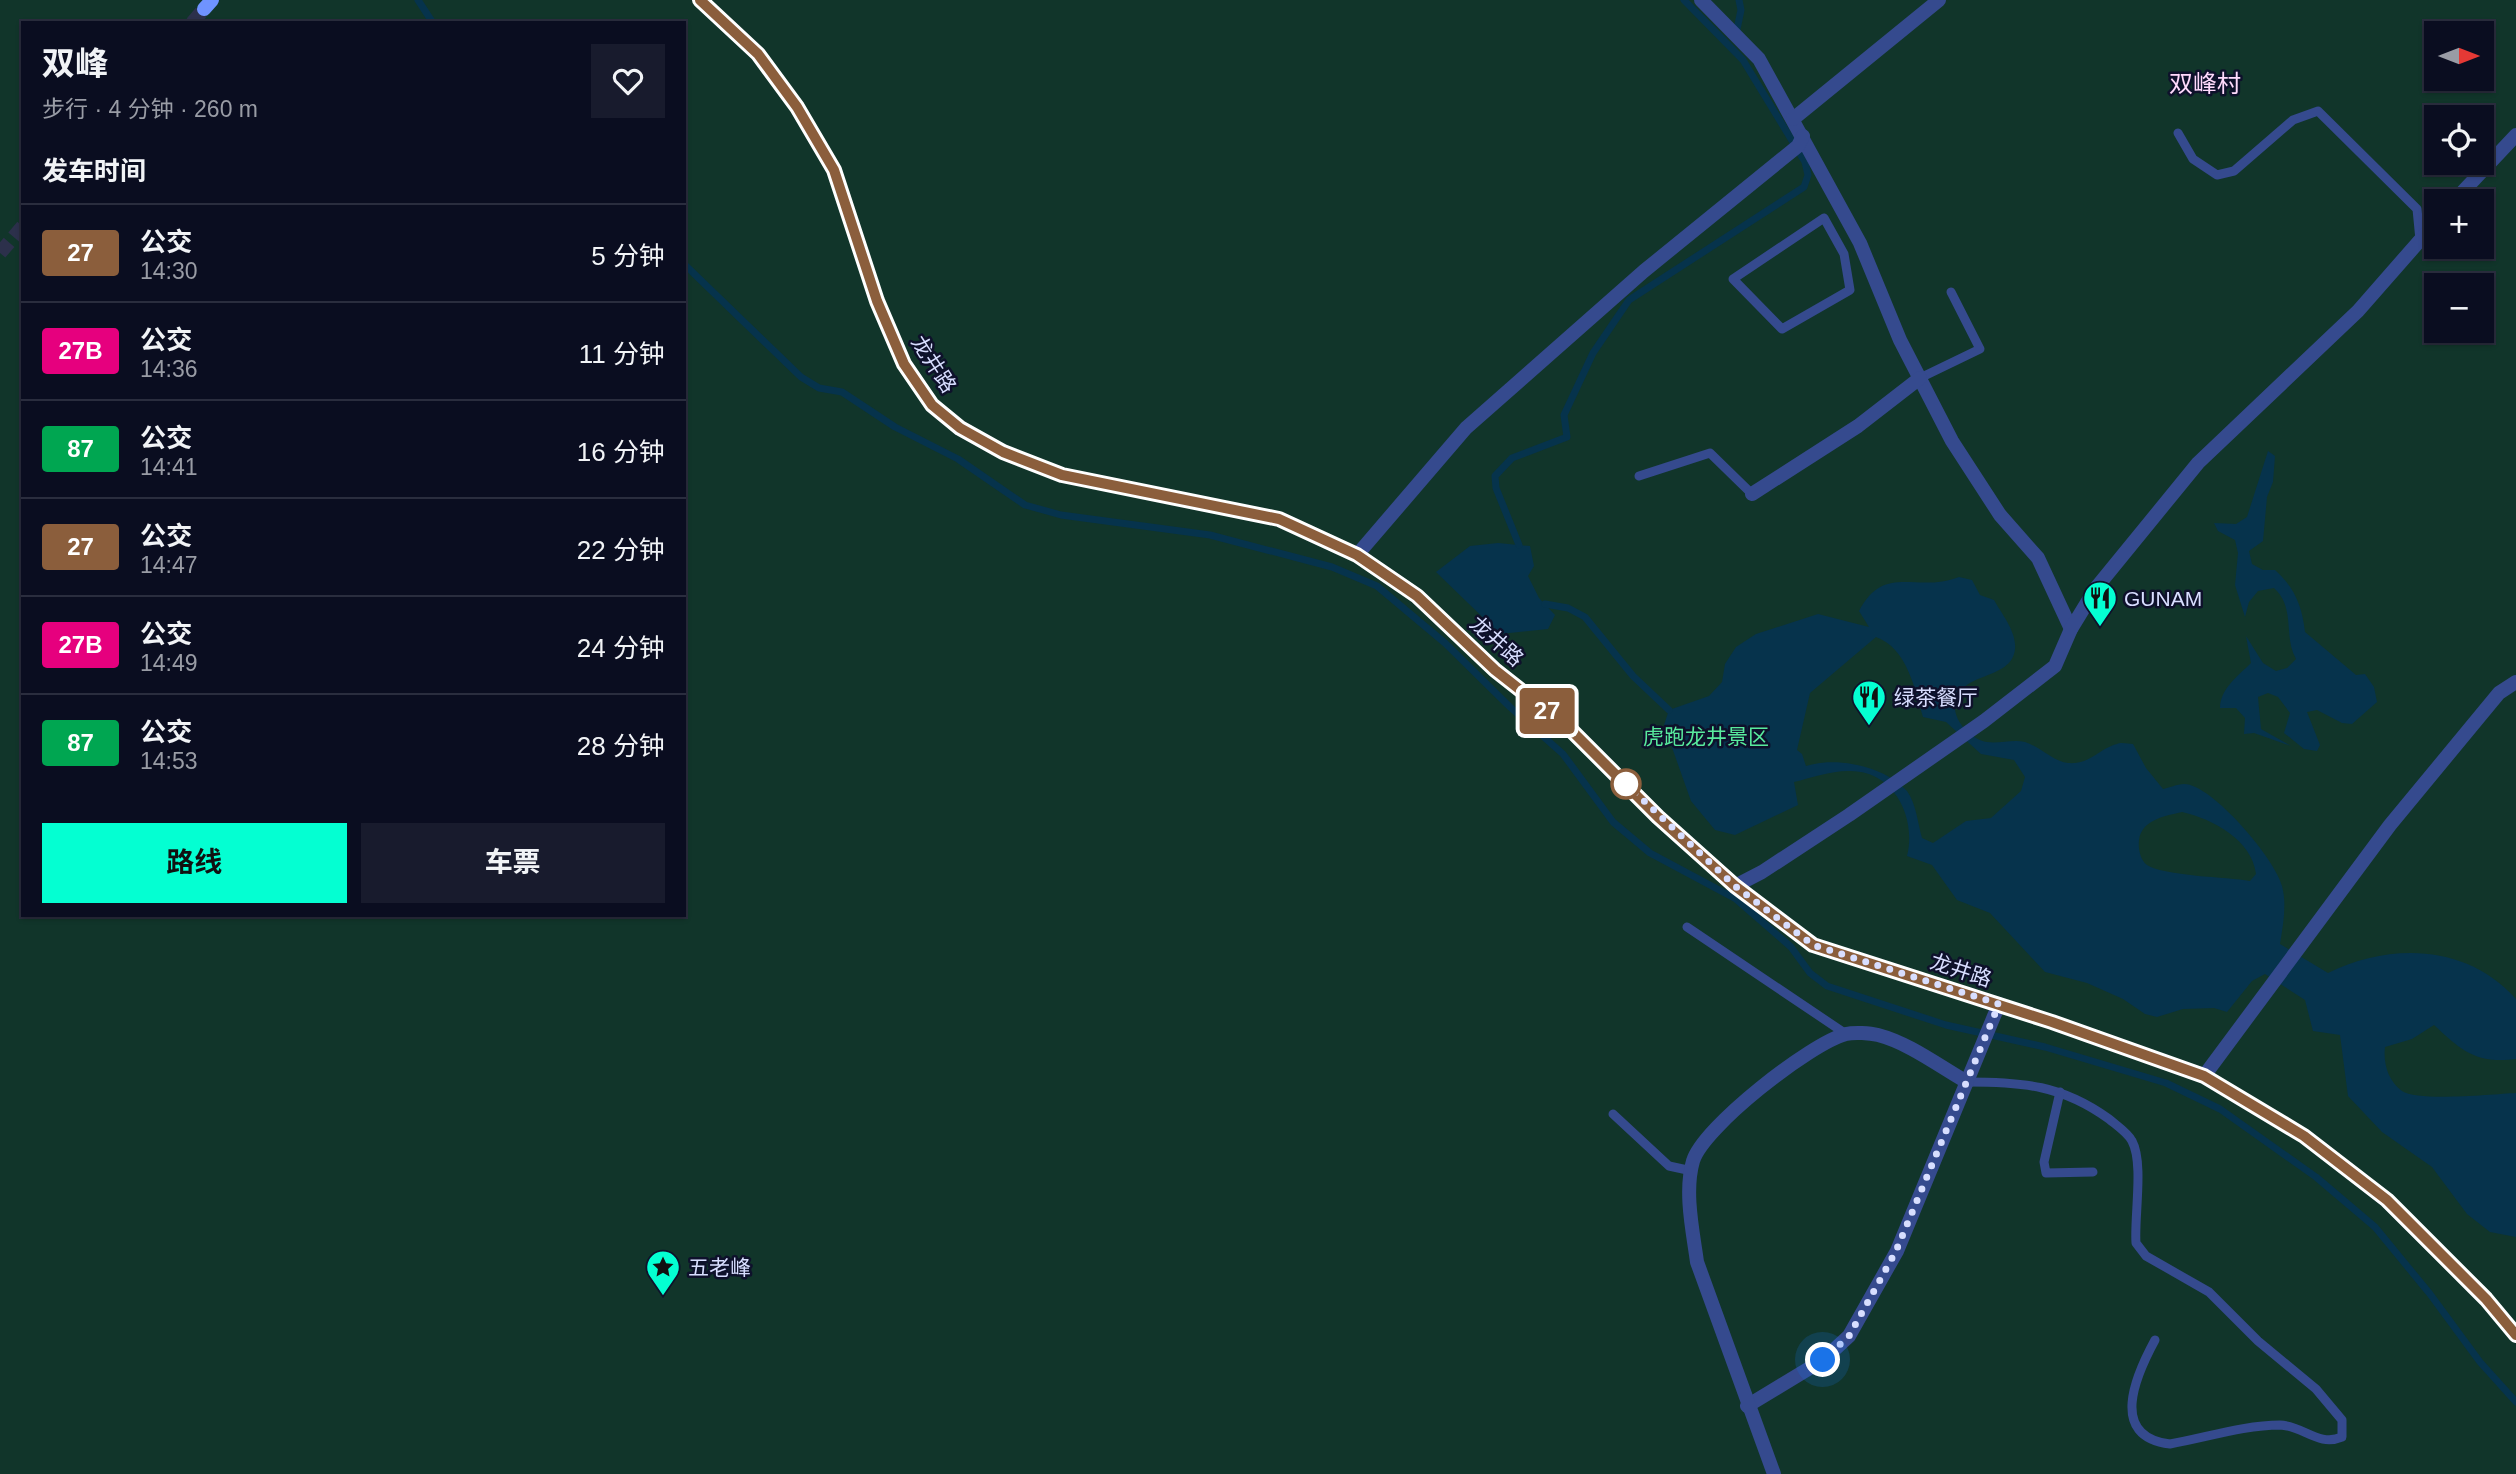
<!DOCTYPE html>
<html lang="zh">
<meta charset="utf-8">
<style>
body{margin:0;font-family:Helvetica,"Noto Sans SC",sans-serif;background:#181b2d;color:#f1f3f6;height:100vh;display:flex;flex-direction:column;font-size:26px;white-space:nowrap}
*{box-sizing:border-box;margin:0}
p{font-size:23px;color:#999ca5}
.icon{flex:none;width:38px;height:38px;fill:none;stroke:currentColor;stroke-width:2;stroke-linecap:round;stroke-linejoin:round}
.map{position:relative;flex:1;overflow:hidden}
.side{position:absolute;left:21px;top:21px;width:665px;height:896px;display:flex;flex-direction:column;background:#0a0d20;border-radius:0px;box-shadow:0 2px 5px #0004,0 0 0 2px #2a2d3e}
.side>*{flex:none}
.badge{padding:0 14px;border-radius:5px;font-size:24px;line-height:46px}
.needle{width:46px;rotate:90deg}
.tools{position:absolute;left:2424px;top:21px;display:grid;gap:14px}
.tools a{display:grid;place-items:center;width:70px;height:70px;border-radius:0px;background:#0a0d20;box-shadow:0 2px 5px #0004,0 0 0 2px #2a2d3e;font-size:35px}
.you{position:absolute;width:35px;height:35px;margin:-18px;border:5px solid #fff;border-radius:50%;background:#1a73e8;box-shadow:0 0 0 10px #1a73e833}
.map>.badge{position:absolute;translate:-50% -50%;box-shadow:0 0 0 4px #fff}
h2{padding:0 21px;font-size:26px;line-height:63px}
.round{display:grid;place-items:center;flex:none;width:74px;height:74px;border-radius:0px;background:#181b2d}
.headline{display:flex;align-items:center;justify-content:space-between;height:119px;padding:0 21px}
h1{font-size:33px;font-weight:700;line-height:52px}
.button{display:flex;gap:14px;margin-top:auto;padding:14px 21px}
.button a{flex:1;height:80px;border-radius:0px;background:#04ffd2;color:#111;font-size:28px;font-weight:700;line-height:80px;text-align:center}
.button a+a{background:#181b2d;color:#f1f3f6}
ul{padding:0;list-style:none}
li{display:flex;align-items:center;gap:21px;height:98px;padding:0 21px;border-top:2px solid #2a2d3e}
li div{flex:1}
li b{display:block;font-size:26px}
li em{font-style:normal}
li .badge{min-width:77px;font-weight:700;text-align:center}
.map>svg:first-child{display:block}
.green{fill:#11352a;fill-rule:evenodd}
.water{fill:#06334c;fill-rule:evenodd}
.lines{fill:none;stroke-linecap:round;stroke-linejoin:round}
.stream{stroke:#06334c;stroke-width:7}
.secondary-tunnel{stroke:#2c304b;stroke-width:14;stroke-dasharray:14 7;stroke-linecap:butt}
.service{stroke:#354a8e;stroke-width:9}
.minor{stroke:#354a8e;stroke-width:14}
.tertiary{stroke:#354a8e;stroke-width:14}
.secondary{stroke:#6f93ff;stroke-width:14}
.line-casing{stroke:#fff;stroke-width:16}
.line{stroke:#8b5e3c;stroke-width:10}
.walk{stroke:#d8deff;stroke-width:7;stroke-dasharray:0 12.6}
.stop-dot{fill:#fff;stroke:#8b5e3c;stroke-width:3.5}
.labels{text-anchor:middle;dominant-baseline:central;stroke-width:5;stroke-linejoin:round;paint-order:stroke}
.street-label{font-size:21px;fill:#d8deff;stroke:#0e112b}
.poi-label{font-size:21px;fill:#d8deff;stroke:#0e112b;text-anchor:start}
.park-label{font-size:21px;fill:#58eb9d;stroke:#0e112b}
.quarter-label{font-size:24px;fill:#ffdafc;stroke:#0e112b}
</style>
<div class="map">
<svg width="2516" height="1474" viewBox="0 0 2516 1474">
<rect width="100%" height="100%" fill="#0e112b"/>
<!-- green -->
<path class="green" d="M0,0h2516v1474h-2516zM23,23h661v892h-661zM2436,33h46v46h-46zM2436,117h46v46h-46zM2436,201h46v46h-46zM2436,285h46v46h-46z"/>
<!-- water -->
<g class="water">
<path d="M2268,451l7,5 -2,26 -6,15 -4,44 -14,10 3,13 11,6h12c20,18 27,36 30,62l51,43 9,-1 9,13 3,15 -25,22 -10,-1 -25,-13 -10,2 13,33 -3,6 -13,-2 -20,-16 6,-20 -12,-16 -10,-4 -10,4 3,32 30,17 -37,-13 -10,1 1,-16 -9,-10h-16c0,-19 18,-32 31,-45l-5,-27 17,27 13,8 11,-3 9,-9c-13,-23 0,-51 -22,-71l-16,3 -9,11 -4,15 -10,-32 3,-32 -3,-13 -17,-9 -4,-8 22,1 11,-7z"/>
<polygon points="1498,543 1530,546 1534,566 1528,576 1539,598 1555,615 1548,629 1500,634 1436,572 1470,546"/>
<path d="M1959,577l13,3 8,15 14,5c7,13 23,32 21,49 -3,32 -56,22 -60,55 -2,17 16,35 32,38 12,2 26,-3 38,0 14,4 29,20 43,21 22,2 32,-15 49,-19 4,-2 11,0 16,0l13,24 17,21c6,-1 14,-5 21,-5 28,0 92,76 98,102 5,19 1,39 -2,58l48,29c62,-31 140,-29 188,26v60c-40,5 -54,-8 -82,-34l-22,14 -27,8c-2,16 3,34 17,44 16,11 92,3 114,2v144l-26,-5 -23,-18 -35,-47 -50,-35 -34,-36 -8,-61 -27,-4 -8,-31 -40,-26 -13,7 -25,31 -13,-4 -31,1 -26,8 -12,-3 -22,-15 -36,-16 -42,-11 -55,-59 -33,-13 -25,-35 -25,-9c10,-39 -14,-87 -59,-85 -18,0 -37,7 -54,11l4,23 -63,30 -20,-5 -24,-29 -27,-76 5,-15 40,-14 13,-14 3,-18 11,-17 20,-13 62,-20 51,13 -10,-16c26,-49 57,-17 100,-34zM1876,637c31,11 39,52 47,80l23,5 35,32 33,6 11,17 -4,14 -30,27 -25,3 -33,22 -11,-5c-4,-14 -6,-35 -15,-47 -22,-25 -71,-35 -101,-25l-4,-12 -5,-4 13,-57zM2182,812c31,7 70,28 74,62l-6,7c-23,-4 -86,-5 -103,-16 -7,-5 -9,-17 -8,-25 3,-21 27,-24 43,-28z"/>
</g>
<g class="lines">
<!-- stream -->
<g class="stream">
<polyline points="418,0 433,23"/>
<polyline points="1736,34 1741,10 1739,0"/>
<polyline points="684,264 801,377 819,388 842,392 895,427 958,459 1025,505 1061,515 1210,535 1332,567 1377,586 1445,643 1510,707 1563,754 1613,822 1650,853 1736,899 1791,947 1810,973 1827,986 1946,1025 2045,1047 2166,1083 2220,1109 2316,1177 2375,1227 2430,1294 2480,1362 2516,1402"/>
<polyline points="1519,545 1496,488 1495,476 1512,458 1567,437 1564,415 1593,353 1629,300 1804,187 1808,175 1805,162 1743,60 1684,0"/>
<polyline points="1545,604 1568,608 1585,617 1633,676 1669,710"/>
</g>
<!-- secondary-tunnel -->
<g class="secondary-tunnel">
<polyline points="192,23 204,9"/>
<polyline points="0,253 23,226"/>
</g>
<!-- service -->
<g class="service">
<polyline points="2178,133 2193,159 2217,175 2234,171 2293,120 2318,111 2417,209 2420,240"/>
<polygon points="1824,218 1844,254 1850,290 1782,329 1733,279"/>
<polyline points="1920,378 1980,349 1951,292"/>
<polyline points="1639,476 1710,453 1752,494"/>
<polyline points="1687,927 1846,1034"/>
<path d="M1967,1082c56,0 95,3 142,37 7,6 19,14 23,22 12,22 2,76 4,102l10,13 63,36 49,49 58,48 26,31v17c-24,10 -38,-11 -62,-12 -36,0 -75,13 -110,19 -62,-7 -34,-69 -15,-104"/>
<polyline points="2060,1092 2044,1162 2046,1173 2093,1172"/>
<polyline points="1613,1114 1669,1166 1692,1171"/>
</g>
<!-- minor -->
<g class="minor">
<polyline points="1701,0 1759,59 1860,243 1900,340 1952,441 2000,515 2038,558 2071,629"/>
<polyline points="1793,119 1939,0"/>
<polyline points="2454,201 2516,135"/>
<polyline points="1752,494 1858,426 1920,378"/>
<polyline points="1357,555 1466,428 1644,271 1798,146 1803,136"/>
<polyline points="1735,886 1762,872 1849,815 1984,721 2055,666 2071,629 2096,588 2198,463 2358,311 2436,222"/>
<polyline points="2204,1076 2390,825 2499,693 2516,682"/>
<polyline points="1747,1406 1823,1360 1849,1336 1897,1251 1999,1004"/>
<path d="M1774,1474l-77,-212c-4,-30 -13,-70 -4,-101 10,-34 118,-118 153,-127 8,-2 24,-1 32,1 31,8 61,31 89,47"/>
</g>
<!-- tertiary -->
<polyline class="tertiary" points="700,0 758,54 797,107 834,170 877,301 904,364 932,405 960,428 1003,452 1062,475 1279,519 1357,555 1417,596 1495,670 1570,729 1658,817 1735,886 1813,945 2052,1022 2204,1076 2304,1136 2387,1201 2486,1299 2516,1335"/>
<!-- secondary -->
<polyline class="secondary" points="204,9 212,0"/>
</g>
<g class="lines">
<!-- line casing -->
<g class="line-casing">
<polyline id="line" points="700,0 758,54 797,107 834,170 877,301 904,364 932,405 960,428 1003,452 1062,475 1279,519 1357,555 1417,596 1495,670 1570,729 1658,817 1735,886 1813,945 2052,1022 2204,1076 2304,1136 2387,1200 2486,1299 2516,1335"/>
</g>
<!-- line -->
<use href="#line" class="line"/>
<!-- walk -->
<polyline class="walk" points="1626,784 1735,886 1813,945 1999,1004 1896,1251 1849,1336 1823,1360"/>
</g>
<!-- icons -->
<defs>
<g id="restaurant-pin" transform="scale(1.75)"><path d="M0 17L-7.5 6A9.5 9.5 0 1 1 7.5 6Z" fill="#04ffd2" stroke="#0e112b"/><path d="M-5-6h1v4h1v-4h1v4h1v-4h1v5L-1.5 .5V6h-2V.5L-5-1ZM5-6V6H3V1.5H1.5Q1.5-4 5-6Z" fill="#111"/></g>
<g id="sight-pin" transform="scale(1.75)"><path d="M0 17L-7.5 6A9.5 9.5 0 1 1 7.5 6Z" fill="#04ffd2" stroke="#0e112b"/><path d="M0-6L1.8-2.2L6-1.7L2.9 1.2L3.7 5.4L0 3.3L-3.7 5.4L-2.9 1.2L-6-1.7L-1.8-2.2Z" fill="#111"/></g>
</defs>
<g fill-rule="evenodd">
<use href="#restaurant-pin" x="2100" y="598"/>
<use href="#restaurant-pin" x="1869" y="697"/>
<use href="#sight-pin" x="663" y="1267"/>
</g>
<!-- markers -->
<circle class="stop-dot" cx="1626" cy="784" r="14"/>
<g class="labels">
<!-- street labels -->
<g class="street-label">
<text transform="translate(934 364) rotate(57)">龙井路</text>
<text transform="translate(1497 641) rotate(42)">龙井路</text>
<text transform="translate(1961 970) rotate(18)">龙井路</text>
</g>
<!-- poi labels -->
<g class="poi-label">
<text x="2124" y="598">GUNAM</text>
<text x="1894" y="697">绿茶餐厅</text>
<text x="688" y="1267">五老峰</text>
</g>
<!-- park labels -->
<g class="park-label">
<text x="1706" y="736">虎跑龙井景区</text>
</g>
<!-- quarter labels -->
<g class="quarter-label">
<text x="2205" y="83">双峰村</text>
</g>
</g>
</svg>
<div class="tools">
<a><svg class="needle" viewBox="-14 -14 28 28"><path d="M0-13l5 13h-10z" fill="#e53935"/><path d="M0 13l5-13h-10z" fill="#999ca5"/></svg></a>
<a><svg class="icon" aria-label="locate" viewBox="0 0 24 24"><circle cx="12" cy="12" r="6"/><path d="M12 2v4M12 18v4M2 12h4M18 12h4"/></svg></a>
<a>+</a>
<a>−</a>
</div>
<div class="you" style="left:1823px;top:1360px"></div>
<b class="badge" style="left:1547px;top:711px;background:#8b5e3c;color:#fff">27</b>
<section class="side">
<div class="headline"><div><h1>双峰</h1><p>步行 · 4 分钟 · 260 m</p></div><a class="round"><svg class="icon" aria-label="heart" viewBox="0 0 24 24"><path d="M12 20l-8-8c-3-5 5-10 8-4 3-6 11-1 8 4z"/></svg></a></div>
<h2>发车时间</h2>
<ul>
<li><span class="badge" style="background:#8b5e3c;color:#fff">27</span><div><b>公交</b><p>14:30</p></div><em>5 分钟</em></li>
<li><span class="badge" style="background:#e6007e;color:#fff">27B</span><div><b>公交</b><p>14:36</p></div><em>11 分钟</em></li>
<li><span class="badge" style="background:#00a651;color:#fff">87</span><div><b>公交</b><p>14:41</p></div><em>16 分钟</em></li>
<li><span class="badge" style="background:#8b5e3c;color:#fff">27</span><div><b>公交</b><p>14:47</p></div><em>22 分钟</em></li>
<li><span class="badge" style="background:#e6007e;color:#fff">27B</span><div><b>公交</b><p>14:49</p></div><em>24 分钟</em></li>
<li><span class="badge" style="background:#00a651;color:#fff">87</span><div><b>公交</b><p>14:53</p></div><em>28 分钟</em></li>
</ul>
<div class="button"><a>路线</a><a>车票</a></div>
</section>
</div>
